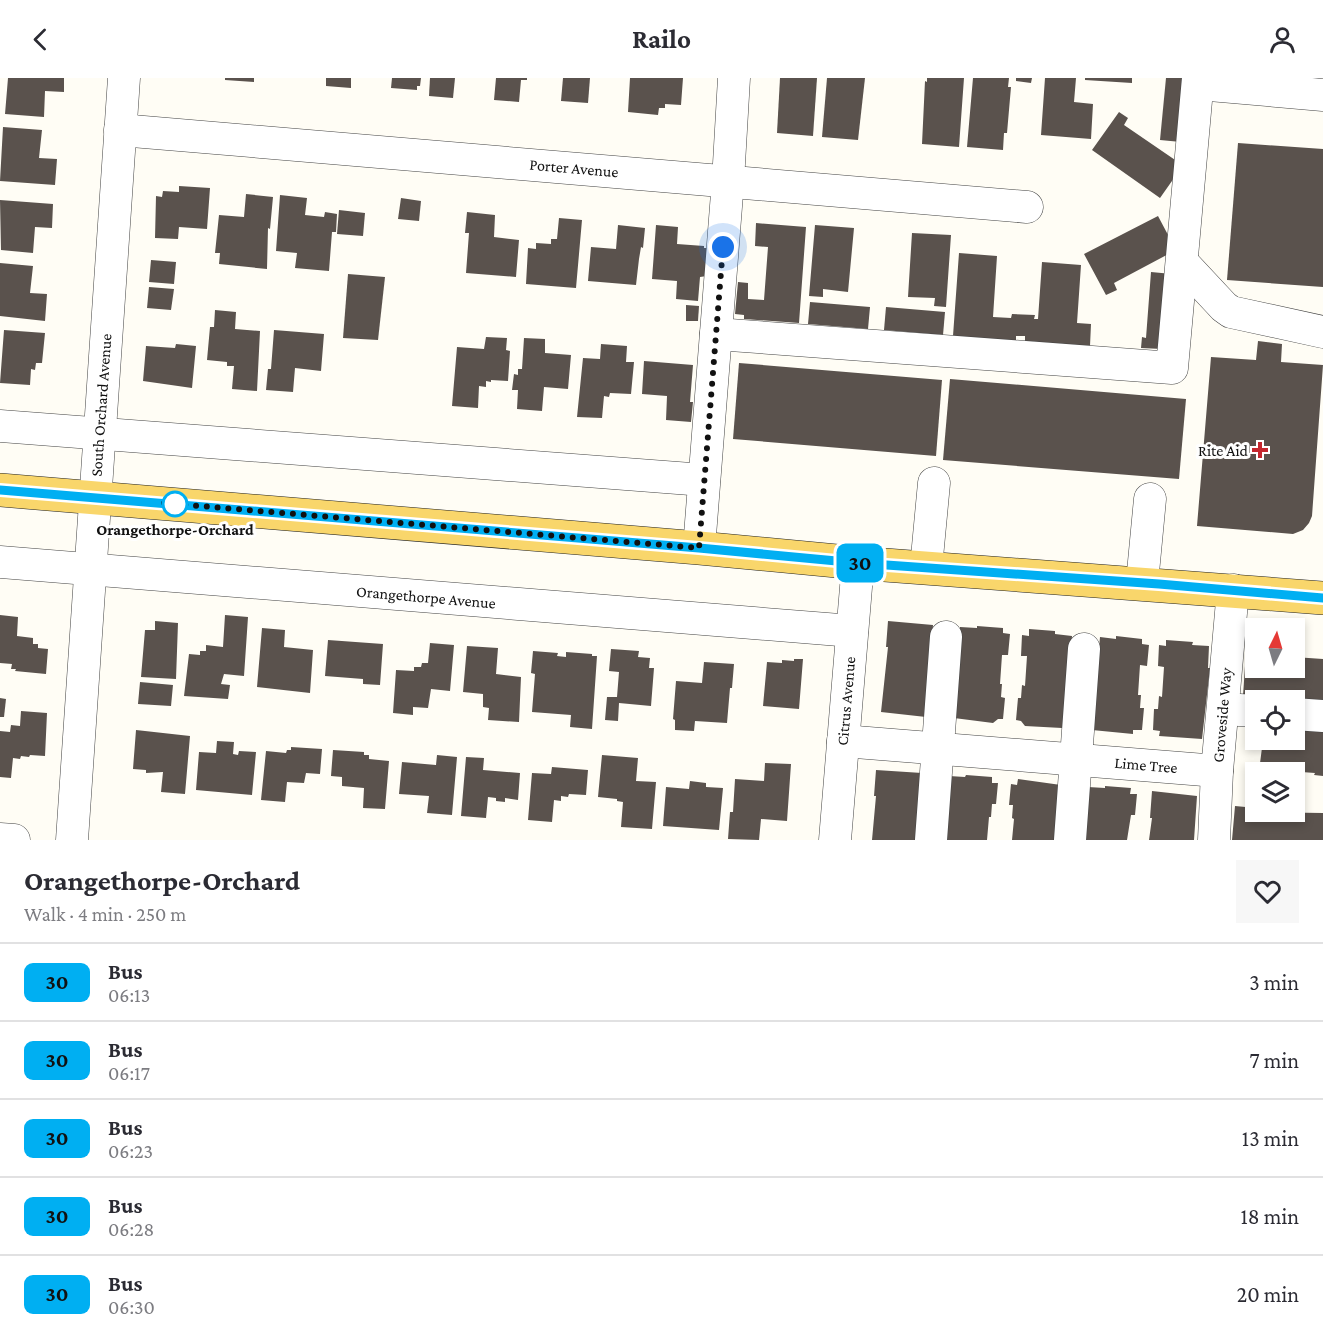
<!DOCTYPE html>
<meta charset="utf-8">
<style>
body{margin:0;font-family:"Crimson Pro",serif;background:#f7f7f7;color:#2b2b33;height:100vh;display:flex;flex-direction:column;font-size:22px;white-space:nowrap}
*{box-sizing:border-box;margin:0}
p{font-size:20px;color:#7c7c81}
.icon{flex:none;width:33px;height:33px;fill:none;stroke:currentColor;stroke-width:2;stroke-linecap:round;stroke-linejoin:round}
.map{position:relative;height:762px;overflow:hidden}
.details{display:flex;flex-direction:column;background:#fff;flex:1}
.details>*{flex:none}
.badge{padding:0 12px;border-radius:9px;font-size:21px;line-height:39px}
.needle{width:39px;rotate:5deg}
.tools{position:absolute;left:1245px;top:540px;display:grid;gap:12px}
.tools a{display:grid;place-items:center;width:60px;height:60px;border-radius:0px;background:#fff;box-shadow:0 3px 9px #0003;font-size:30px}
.you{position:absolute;width:30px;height:30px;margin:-15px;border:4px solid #fff;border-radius:50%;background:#1a73e8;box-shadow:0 0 0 9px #1a73e833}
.map>.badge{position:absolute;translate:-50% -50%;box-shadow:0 0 0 3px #fff}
.round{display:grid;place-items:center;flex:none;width:63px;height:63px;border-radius:0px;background:#f7f7f7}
.summary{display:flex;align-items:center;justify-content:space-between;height:102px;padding:0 24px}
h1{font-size:28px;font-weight:700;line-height:45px}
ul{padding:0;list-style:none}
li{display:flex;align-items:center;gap:18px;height:78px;padding:0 24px;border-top:2px solid #e1e1e2}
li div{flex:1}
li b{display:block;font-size:22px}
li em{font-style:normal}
li .badge{min-width:66px;font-weight:700;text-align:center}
header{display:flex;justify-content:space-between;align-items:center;height:78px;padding:0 24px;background:#fff;font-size:27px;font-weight:700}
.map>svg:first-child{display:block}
.building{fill:#5a524d}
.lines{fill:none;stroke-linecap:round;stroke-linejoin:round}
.minor-casing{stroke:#444;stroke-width:33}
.major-casing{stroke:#222;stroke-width:34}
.minor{stroke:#fff;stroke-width:32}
.major{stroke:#f9d66b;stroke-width:33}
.line-casing{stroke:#fff;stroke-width:14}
.line{stroke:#00aff2;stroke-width:9}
.walk{stroke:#111;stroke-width:6;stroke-dasharray:0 10.8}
.poi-dot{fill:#c4262e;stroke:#fff;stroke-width:2}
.stop-dot{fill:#fff;stroke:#00aff2;stroke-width:3}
.labels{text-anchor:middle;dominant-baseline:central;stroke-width:6;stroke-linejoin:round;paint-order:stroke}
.street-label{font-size:16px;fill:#111;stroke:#fff}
.poi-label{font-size:16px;fill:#111;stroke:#fff;text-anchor:end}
.stop-label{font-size:16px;font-weight:bold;fill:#111;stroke:#fff}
</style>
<header><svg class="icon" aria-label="back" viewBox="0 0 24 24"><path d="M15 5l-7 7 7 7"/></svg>Railo<svg class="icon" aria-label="person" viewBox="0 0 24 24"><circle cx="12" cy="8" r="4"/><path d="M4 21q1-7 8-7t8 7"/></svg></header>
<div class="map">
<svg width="1323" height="762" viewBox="0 0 1323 762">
<rect width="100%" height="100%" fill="#fffdf5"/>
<!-- building -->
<g class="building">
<polygon points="8,0 64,0 64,14 45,13 44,39 5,36"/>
<polygon points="225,0 254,0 254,4 225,2"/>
<polygon points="326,0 351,0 351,10 326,8"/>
<polygon points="392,0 421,0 420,8 417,8 417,12 391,10"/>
<polygon points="430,0 455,0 453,20 429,18"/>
<polygon points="496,0 527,0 527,2 521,2 519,24 494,22"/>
<polygon points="563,0 590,0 588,25 561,23"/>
<polygon points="630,0 683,0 681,27 665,26 665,30 659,30 658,37 628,34"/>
<polygon points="780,0 817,0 813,58 777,55"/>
<polygon points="827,0 865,0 858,62 822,59"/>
<polygon points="927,0 964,0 959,69 922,66 925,3 927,4"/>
<polygon points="973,0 1009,0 1008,9 1011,9 1007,55 1004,55 1003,72 967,69"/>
<polygon points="1016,0 1032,0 1031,5 1016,3"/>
<polygon points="1045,0 1076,0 1074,24 1093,26 1091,61 1041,57"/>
<polygon points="1085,0 1132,0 1132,5 1085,2"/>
<polygon points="1166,0 1187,0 1181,64 1160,62"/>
<polygon points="1119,34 1128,40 1124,47 1181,86 1179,93 1160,120 1092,72"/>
<polygon points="3,49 42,52 39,80 57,81 55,107 0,103"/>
<polygon points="1238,65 1323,71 1323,209 1227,202"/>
<polygon points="179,108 210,110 207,151 179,149 178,161 155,160 156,118 162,119 163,113 179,114"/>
<polygon points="246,116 273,119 270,151 268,150 267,191 219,186 220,175 215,175 219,137 244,139"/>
<polygon points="280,117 307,120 305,137 324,139 325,134 337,136 336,154 332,154 329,193 295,190 297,175 276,173"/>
<polygon points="401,120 421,123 419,143 398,141"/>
<polygon points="0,122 53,126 52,150 35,149 33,175 1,172"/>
<polygon points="339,132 365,135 363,158 337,156"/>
<polygon points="467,134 495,137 494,159 519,162 516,199 466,195 469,155 465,155"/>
<polygon points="1158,138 1176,172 1114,205 1117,212 1106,217 1084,176"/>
<polygon points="559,140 582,142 576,210 526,206 528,170 536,171 536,165 551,166 551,161 557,161"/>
<polygon points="756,145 806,149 799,245 744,241 744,237 735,236 738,204 748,205 748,221 764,222 768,169 755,168"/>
<polygon points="618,147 645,150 643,170 641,169 639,181 636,207 588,203 591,169 616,171"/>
<polygon points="656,147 678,149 677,166 704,168 704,170 709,170 707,198 700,199 698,223 676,221 677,203 652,201"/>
<polygon points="815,147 854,150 848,214 823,211 823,219 809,218"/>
<polygon points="912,155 951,157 946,229 934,228 935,220 908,219"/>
<polygon points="959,175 997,178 993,239 1011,240 1012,236 1035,237 1034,241 1038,241 1042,184 1081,187 1077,245 1091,246 1090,268 1025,263 1025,258 1016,258 1016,263 953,258"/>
<polygon points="151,182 176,184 174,206 149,204"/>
<polygon points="0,185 33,188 30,215 47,216 45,243 0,238"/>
<polygon points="1151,194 1172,196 1162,271 1141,270 1142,259 1146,260"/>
<polygon points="348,196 385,199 378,262 343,260"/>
<polygon points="149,209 174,211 171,232 147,230"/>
<polygon points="810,224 870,229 868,251 808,246"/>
<polygon points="686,227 699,228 698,243 686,243"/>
<polygon points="886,229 945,234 943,257 884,252"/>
<polygon points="215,232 236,234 235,251 260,253 257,313 232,311 234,288 227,288 227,284 207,282 210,249 214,249"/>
<polygon points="4,252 45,255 42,285 36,285 35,292 31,291 30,307 0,305"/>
<polygon points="274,252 324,256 321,293 295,290 293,314 266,312 268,291 271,291"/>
<polygon points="486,259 507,260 506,272 510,273 508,303 491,302 491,304 486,303 486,309 479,308 478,330 452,328 457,269 484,271"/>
<polygon points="524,260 545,261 545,275 571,277 568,311 544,309 542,333 517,331 518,312 512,312 514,296 518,297 518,291 522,291"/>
<polygon points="1258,263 1282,266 1281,284 1323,287 1312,438 1309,445 1303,452 1293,456 1197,448 1211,279 1256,282"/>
<polygon points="176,266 196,268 192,310 143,303 146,268 175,270"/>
<polygon points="601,266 627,268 626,284 634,284 631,316 610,315 609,319 604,318 602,340 577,339 583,280 600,281"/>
<polygon points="644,283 693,287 690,324 693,324 691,344 666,342 667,318 642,316"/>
<polygon points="739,285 942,302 936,378 733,361"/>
<polygon points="950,301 1186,321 1179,401 943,382"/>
<polygon points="0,537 18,539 17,558 33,560 33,566 38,566 38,570 48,571 46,596 15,593 16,591 11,591 12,586 0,585"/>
<polygon points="225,537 248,539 244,598 224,596 221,606 230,607 228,621 184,618 189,576 200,577 200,573 206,573 206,567 223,569"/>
<polygon points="155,543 178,545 176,601 141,599 145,552 155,552"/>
<polygon points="888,543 933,547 926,639 881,634 888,569 886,569"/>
<polygon points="977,548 1003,550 1003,555 1010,556 1008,577 1002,577 1000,606 1002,606 1001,619 1005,620 1003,641 998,641 993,645 954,640 960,549 977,550"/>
<polygon points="262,550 285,552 284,569 313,572 310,615 257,609"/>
<polygon points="1029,551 1055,553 1055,556 1072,558 1065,649 1062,650 1025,648 1021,643 1016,642 1018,620 1021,620 1022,607 1025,608 1027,578 1021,578 1022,557 1029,558"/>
<polygon points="1116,558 1142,561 1142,566 1149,567 1147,588 1140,587 1138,617 1141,617 1140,630 1144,630 1142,652 1133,652 1133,656 1092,652 1100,559 1116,561"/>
<polygon points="328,562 383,566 380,607 363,606 363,601 325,598"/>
<polygon points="1166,562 1193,564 1192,567 1209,568 1208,590 1210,590 1202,661 1159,658 1160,653 1153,652 1154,631 1158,631 1159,618 1162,619 1164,589 1158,588 1159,567 1166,568"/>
<polygon points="430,565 454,567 450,613 431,611 428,630 413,629 413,637 393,635 396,592 414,593 414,589 421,589 422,585 428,585"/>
<polygon points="467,568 498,570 496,596 521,599 519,644 488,642 489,630 483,629 483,616 463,614"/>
<polygon points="611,571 639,573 638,579 650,580 649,590 654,590 651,628 619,625 618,643 605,642 607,619 617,619 619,594 609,593"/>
<polygon points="533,573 558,575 557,578 566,579 566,574 592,576 592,578 597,578 592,651 570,649 571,637 532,634 535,596 531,595"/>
<polygon points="1246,573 1256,574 1256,590 1294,590 1294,579 1323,581 1323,625 1267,622 1267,620 1243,618"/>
<polygon points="794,581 803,581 799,631 763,628 767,584 782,585 782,582 794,583"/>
<polygon points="704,584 734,586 732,610 730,610 727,645 695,643 694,653 675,652 675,642 673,641 676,603 702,605"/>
<polygon points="140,604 173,607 171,628 138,626"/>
<polygon points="0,620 6,621 4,639 0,639"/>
<polygon points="21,633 47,635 45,678 30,677 29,679 21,678 20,681 13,680 11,700 0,699 0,653 10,654 11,647 20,648"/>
<polygon points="1294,647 1323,651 1323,698 1314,697 1315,695 1288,693 1287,694 1280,694 1259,693 1263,662 1294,662"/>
<polygon points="136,652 190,658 185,716 161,714 163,694 146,695 146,692 133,691"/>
<polygon points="217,663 234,664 233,676 238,677 239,673 256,674 252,717 196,712 199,674 216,675"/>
<polygon points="291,669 322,671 320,696 306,695 304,705 287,704 285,724 261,722 266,673 286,675 287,672 291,672"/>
<polygon points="333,672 364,674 364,677 369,677 369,681 389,683 385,731 363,730 364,710 342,708 342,699 331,698"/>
<polygon points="437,677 457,679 452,737 427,735 429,718 399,716 402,684 436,687"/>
<polygon points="602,677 638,680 636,703 656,704 652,751 621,749 623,724 617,723 617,721 598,719"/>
<polygon points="466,679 484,680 483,692 520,695 518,722 505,720 505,724 496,723 496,720 488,719 486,740 461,738"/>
<polygon points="765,685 791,686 787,743 761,741 759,762 728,761 730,734 733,734 735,701 764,703"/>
<polygon points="552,689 588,692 586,717 569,716 568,719 561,718 561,723 554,722 552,744 528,742 532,695 551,696"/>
<polygon points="876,692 922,695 917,762 872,762 876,718 874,718"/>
<polygon points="966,697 992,699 992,705 998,705 996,726 992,726 991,739 989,739 987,762 942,762 949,698 965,699"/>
<polygon points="1018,701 1061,707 1058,762 1012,762 1014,741 1012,740 1013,727 1009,727 1011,706 1017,707"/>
<polygon points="690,703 706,705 706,709 723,710 719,752 663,748 666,709 689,711"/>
<polygon points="1105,708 1131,710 1130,716 1137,716 1135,737 1131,737 1127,762 1081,762 1088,709 1105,710"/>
<polygon points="1152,713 1197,718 1194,762 1149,762 1152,740 1150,740"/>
<polygon points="1235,728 1256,730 1256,734 1323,735 1323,762 1232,762"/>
</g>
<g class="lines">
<!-- minor casing -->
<g class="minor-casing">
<g id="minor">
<polyline points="1198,6 1323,17"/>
<polyline points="120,52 1027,129"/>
<polyline points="1182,184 1224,229 1231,234 1323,254"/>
<polyline points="716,256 1172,290 1198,0"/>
<polyline points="0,348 704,402"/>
<polyline points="699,470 728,103 734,0"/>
<polyline points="0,484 852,553"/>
<polyline points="926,490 934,405"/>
<polyline points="1142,505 1150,421"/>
<polyline points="1223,631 1256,633"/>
<polyline points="1294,636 1323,638"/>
<polyline points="843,663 1217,693"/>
<polyline points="0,761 14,762"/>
<polyline points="72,762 124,0"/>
<polyline points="835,762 858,485"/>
<polyline points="931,762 946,559"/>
<polyline points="1070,762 1084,571"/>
<polyline points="1214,762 1217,693 1233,512"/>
</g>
</g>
<!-- major casing -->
<g class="major-casing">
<polyline id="major" points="0,412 699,470 858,485 1323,520"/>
</g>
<!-- minor -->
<use href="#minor" class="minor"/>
<!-- major -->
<use href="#major" class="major"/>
</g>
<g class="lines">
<!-- line casing -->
<g class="line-casing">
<polyline id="line" points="0,412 699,470 858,485 1159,506 1323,520"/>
</g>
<!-- line -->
<use href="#line" class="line"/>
<!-- walk -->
<polyline class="walk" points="175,426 164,425 699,470 723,169"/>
</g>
<!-- markers -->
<path class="poi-dot" d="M1257 363h6v6h6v6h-6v6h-6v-6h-6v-6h6z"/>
<circle class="stop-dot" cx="175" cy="426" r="12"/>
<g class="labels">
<!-- street labels -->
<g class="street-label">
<text transform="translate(574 90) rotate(5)">Porter Avenue</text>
<text transform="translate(101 327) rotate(-86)">South Orchard Avenue</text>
<text transform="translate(426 519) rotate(5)">Orangethorpe Avenue</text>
<text transform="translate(846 623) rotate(-85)">Citrus Avenue</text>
<text transform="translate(1222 637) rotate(-85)">Groveside Way</text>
<text transform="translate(1146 687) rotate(5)">Lime Tree</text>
</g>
<!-- poi labels -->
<g class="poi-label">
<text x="1248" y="372">Rite Aid</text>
</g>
<!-- stop labels -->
<g class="stop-label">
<text x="175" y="451">Orangethorpe-Orchard</text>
</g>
</g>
</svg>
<div class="tools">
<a><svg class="needle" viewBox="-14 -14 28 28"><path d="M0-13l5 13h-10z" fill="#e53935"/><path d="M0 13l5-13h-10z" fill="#7c7c81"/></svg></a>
<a><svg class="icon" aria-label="locate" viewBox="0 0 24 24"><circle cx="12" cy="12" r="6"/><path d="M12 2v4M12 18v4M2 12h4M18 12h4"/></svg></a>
<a><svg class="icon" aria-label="layers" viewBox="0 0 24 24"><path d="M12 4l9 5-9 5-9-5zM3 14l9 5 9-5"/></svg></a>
</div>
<div class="you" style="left:723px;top:169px"></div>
<b class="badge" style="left:860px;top:485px;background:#00aff2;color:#111">30</b>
</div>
<section class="details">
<div class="summary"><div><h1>Orangethorpe-Orchard</h1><p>Walk · 4 min · 250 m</p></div><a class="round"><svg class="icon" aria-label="heart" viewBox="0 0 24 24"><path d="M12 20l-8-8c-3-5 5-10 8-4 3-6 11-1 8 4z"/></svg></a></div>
<ul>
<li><span class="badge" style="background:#00aff2;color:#111">30</span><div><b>Bus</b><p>06:13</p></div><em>3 min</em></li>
<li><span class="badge" style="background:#00aff2;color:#111">30</span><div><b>Bus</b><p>06:17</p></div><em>7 min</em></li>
<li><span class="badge" style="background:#00aff2;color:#111">30</span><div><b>Bus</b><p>06:23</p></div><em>13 min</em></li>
<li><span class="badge" style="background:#00aff2;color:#111">30</span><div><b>Bus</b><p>06:28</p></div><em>18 min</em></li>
<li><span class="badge" style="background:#00aff2;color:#111">30</span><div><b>Bus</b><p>06:30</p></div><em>20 min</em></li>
</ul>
</section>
